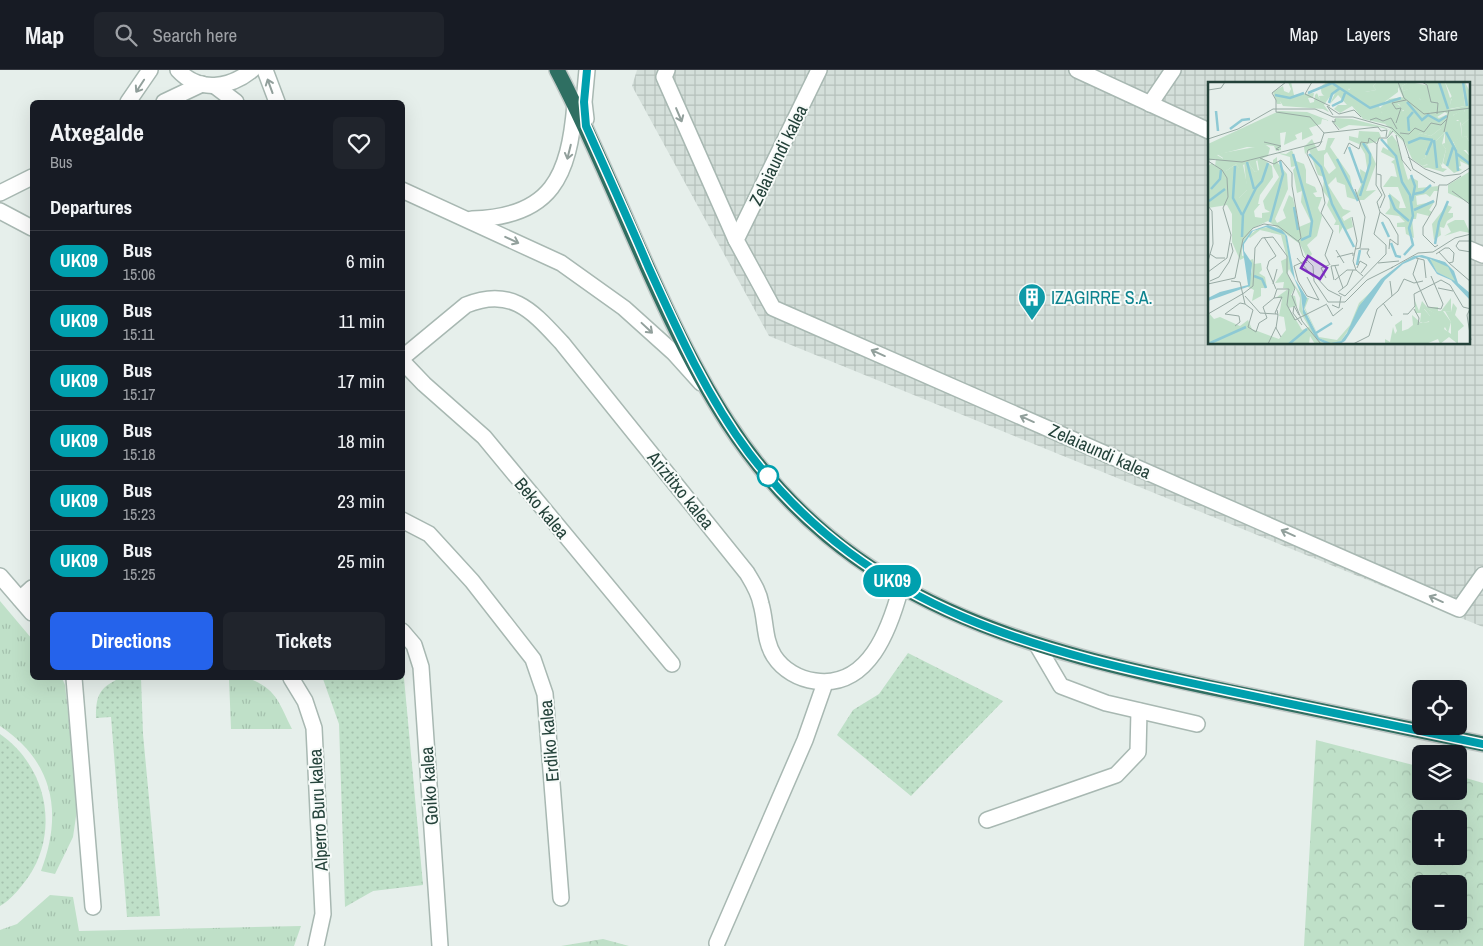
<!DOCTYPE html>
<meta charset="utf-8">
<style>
body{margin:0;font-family:"Archivo Narrow",sans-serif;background:#20242c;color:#f1f3f6;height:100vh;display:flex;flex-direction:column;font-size:19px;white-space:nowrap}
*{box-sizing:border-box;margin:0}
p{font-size:16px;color:#9ea1a6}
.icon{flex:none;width:28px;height:28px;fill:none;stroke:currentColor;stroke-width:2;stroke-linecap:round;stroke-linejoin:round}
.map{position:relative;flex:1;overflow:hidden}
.side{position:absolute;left:30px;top:30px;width:375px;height:580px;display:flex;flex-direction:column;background:#171b24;border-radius:8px;box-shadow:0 5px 20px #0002}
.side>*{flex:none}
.badge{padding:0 10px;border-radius:16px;font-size:18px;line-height:32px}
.buttons{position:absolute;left:1412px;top:610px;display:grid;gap:10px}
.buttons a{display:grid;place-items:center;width:55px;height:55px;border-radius:8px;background:#171b24;box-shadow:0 5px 20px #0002;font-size:25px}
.map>.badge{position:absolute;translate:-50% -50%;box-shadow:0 0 0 2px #fff}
h2{padding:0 20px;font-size:19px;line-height:45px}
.round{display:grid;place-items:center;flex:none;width:52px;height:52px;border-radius:8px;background:#20242c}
.overview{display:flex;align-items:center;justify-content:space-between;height:85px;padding:0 20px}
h1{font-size:24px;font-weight:700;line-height:38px}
.primary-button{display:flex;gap:10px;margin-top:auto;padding:10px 20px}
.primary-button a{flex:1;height:58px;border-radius:8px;background:#2563eb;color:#fff;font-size:20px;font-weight:700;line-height:58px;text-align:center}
.primary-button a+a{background:#20242c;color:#f1f3f6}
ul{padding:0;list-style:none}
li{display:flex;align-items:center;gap:15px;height:60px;padding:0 20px;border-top:1px solid #363941}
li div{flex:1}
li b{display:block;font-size:19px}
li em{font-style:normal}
li .badge{min-width:55px;font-weight:700;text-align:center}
header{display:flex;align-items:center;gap:30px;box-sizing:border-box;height:70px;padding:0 25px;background:#171b24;border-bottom:1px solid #363941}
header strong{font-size:24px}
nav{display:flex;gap:28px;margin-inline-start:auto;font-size:18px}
.search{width:350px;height:45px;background:#20242c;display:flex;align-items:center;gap:12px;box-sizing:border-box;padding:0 18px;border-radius:8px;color:#9ea1a6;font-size:19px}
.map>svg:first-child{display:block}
.industrial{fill:url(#industrial-grid);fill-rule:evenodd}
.grass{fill:url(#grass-tufts)}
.forest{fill:url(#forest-crowns);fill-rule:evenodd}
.park{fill:url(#park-dots)}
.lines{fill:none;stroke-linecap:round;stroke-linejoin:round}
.street-casing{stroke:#a8b8b2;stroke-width:18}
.highway-casing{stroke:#c2cac8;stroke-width:18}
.street{stroke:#fff;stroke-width:15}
.highway{stroke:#2f6f62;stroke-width:15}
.oneway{stroke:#92a09c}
.line-casing{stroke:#fff;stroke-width:11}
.line{stroke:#00a0ae;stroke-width:8}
.stop-dot{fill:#fff;stroke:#00a0ae;stroke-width:2.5}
.labels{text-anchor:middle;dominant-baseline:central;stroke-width:4;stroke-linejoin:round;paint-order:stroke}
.street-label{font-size:18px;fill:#24423a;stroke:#f7fbf9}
.culture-label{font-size:18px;fill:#0d838f;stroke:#f7fbf9;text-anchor:start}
.inset-river{fill:none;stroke:#8ec9d4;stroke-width:2.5}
.inset-road{fill:none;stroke:#98aaa4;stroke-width:1}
.view{fill:#7b2cbf;fill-opacity:0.15;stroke:#7b2cbf;stroke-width:2.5}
.inset-edge{fill:none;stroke:#24423a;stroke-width:2.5}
</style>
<header>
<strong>Map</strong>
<div class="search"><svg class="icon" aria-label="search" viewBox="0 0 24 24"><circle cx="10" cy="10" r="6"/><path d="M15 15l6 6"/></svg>Search here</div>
<nav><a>Map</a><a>Layers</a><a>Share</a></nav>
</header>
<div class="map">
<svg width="1483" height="876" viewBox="0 0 1483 876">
<defs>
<pattern id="industrial-grid" width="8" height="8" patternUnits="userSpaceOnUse" patternTransform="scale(1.25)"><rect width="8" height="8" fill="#d4dfda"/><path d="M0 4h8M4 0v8" fill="none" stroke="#b6c1bc"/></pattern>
<pattern id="grass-tufts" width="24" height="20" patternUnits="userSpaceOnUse" patternTransform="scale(1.25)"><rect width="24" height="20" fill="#bfe0c8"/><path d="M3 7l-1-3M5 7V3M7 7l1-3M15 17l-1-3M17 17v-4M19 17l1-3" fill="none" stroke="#a4c1ad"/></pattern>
<pattern id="forest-crowns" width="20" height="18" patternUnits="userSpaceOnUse" patternTransform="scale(1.25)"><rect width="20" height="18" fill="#bfe0c8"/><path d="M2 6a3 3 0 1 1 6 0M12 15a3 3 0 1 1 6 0" fill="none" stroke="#a4c1ad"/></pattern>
<pattern id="park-dots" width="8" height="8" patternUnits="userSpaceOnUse" patternTransform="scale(1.25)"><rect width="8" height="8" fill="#bfe0c8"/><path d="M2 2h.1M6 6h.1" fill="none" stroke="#a4c1ad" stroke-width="1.8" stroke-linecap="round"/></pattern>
</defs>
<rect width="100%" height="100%" fill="#e6efeb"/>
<!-- industrial -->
<path class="industrial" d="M637,0h846v557l-714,-291 -137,-250zM1209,14h260v260h-260z"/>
<!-- grass -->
<g class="grass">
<path d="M0,531l32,38v39h30l3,7 13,118 -5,34 -18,37 -14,-3c22,-58 13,-109 -41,-145z"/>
<path d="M248,608c29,11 31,25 44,51h-61l-2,-50z"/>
<polygon points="50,825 73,827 79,861 301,856 294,876 0,876 0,860 17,854"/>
</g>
<!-- forest -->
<g class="forest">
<path d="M1316,670l105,27v24h38v-15l24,7v163h-179zM1421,749h38v37h-38zM1421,814h38v37h-38z"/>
<polygon points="603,869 629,876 561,876"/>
</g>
<!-- park -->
<g class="park">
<polygon points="908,583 1003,631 911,726 837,665 853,640 879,624"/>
<polygon points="403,597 423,815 373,821 345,837 339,654 323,609 402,608"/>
<path d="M120,608h21l2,56 17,182 -33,1 -16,-200 -15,1c0,-23 3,-30 24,-40z"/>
<path d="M0,664c46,32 60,95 29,142 -8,11 -17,23 -29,30z"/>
</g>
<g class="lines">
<!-- street casing -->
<g class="street-casing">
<g id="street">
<path d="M178,0c21,23 52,18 74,0"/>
<polyline points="265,0 277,32"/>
<polyline points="667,0 664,7 736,170"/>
<polyline points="819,0 736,170 773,238 1459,539 1483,505"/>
<polyline points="1077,0 1209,61"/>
<polyline points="215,16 236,32"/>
<polyline points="128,32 150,0"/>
<polyline points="164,32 202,14"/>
<polyline points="1150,34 1173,0"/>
<polyline points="586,49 584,32 587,0"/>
<polyline points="402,120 561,193 624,238 674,283 701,313"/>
<polyline points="0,123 32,107"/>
<polyline points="0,141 32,158"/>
<path d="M472,149c80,-2 97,-43 103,-115"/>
<polyline points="1469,179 1483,185"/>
<path d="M402,288l64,-53c46,-19 67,7 96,38l185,230c6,10 12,19 14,31 5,17 3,36 13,52 9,14 25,23 41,25 54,8 75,-53 86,-94"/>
<polyline points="402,291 424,314 484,367 672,594"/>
<polyline points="402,450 429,464 472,511 533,589 545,624 561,828"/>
<polyline points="0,506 32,543"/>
<polyline points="20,529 32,518"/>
<polyline points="402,561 414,575 421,597 440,876"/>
<polyline points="1037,575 1061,616 1106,633 1197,654"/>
<polyline points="74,608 93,837"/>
<polyline points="291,608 305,631 314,658 323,844 316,876"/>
<polyline points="987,750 1116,705 1138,682 1139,641"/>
<polyline points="717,873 805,670 825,613"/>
</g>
</g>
<!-- highway casing -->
<g class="highway-casing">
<path id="highway" d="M557,0c60,114 102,246 171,353 119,183 299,226 499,268 85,18 171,35 256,53"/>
</g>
<!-- street -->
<use href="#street" class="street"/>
<!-- highway -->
<use href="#highway" class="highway"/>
</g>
<!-- one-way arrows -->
<defs><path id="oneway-shaft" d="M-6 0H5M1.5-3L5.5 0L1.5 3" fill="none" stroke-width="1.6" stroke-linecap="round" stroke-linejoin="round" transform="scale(1.25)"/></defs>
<g class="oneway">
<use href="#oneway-shaft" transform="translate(140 16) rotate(123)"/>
<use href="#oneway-shaft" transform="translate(270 16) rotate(-110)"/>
<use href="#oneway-shaft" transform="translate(679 45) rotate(67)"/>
<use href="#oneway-shaft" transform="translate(569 82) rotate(104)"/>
<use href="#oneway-shaft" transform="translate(512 170) rotate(25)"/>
<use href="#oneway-shaft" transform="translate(647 258) rotate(43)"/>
<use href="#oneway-shaft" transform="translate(878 283) rotate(-156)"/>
<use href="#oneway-shaft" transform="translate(1027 349) rotate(-156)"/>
<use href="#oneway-shaft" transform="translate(1288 463) rotate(-156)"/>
<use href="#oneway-shaft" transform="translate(1436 529) rotate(-156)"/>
</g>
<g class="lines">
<!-- line casing -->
<g class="line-casing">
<path id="line" d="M587,0l-3,32 2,24c21,47 42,93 62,140 29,64 59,131 101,187 123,161 292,199 480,238 84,18 169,35 254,53"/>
</g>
<!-- line -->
<use href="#line" class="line"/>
</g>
<!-- icons -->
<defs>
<g id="building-pin" transform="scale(1.4375)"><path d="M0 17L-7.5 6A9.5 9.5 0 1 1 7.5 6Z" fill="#0f9aa8" stroke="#f7fbf9"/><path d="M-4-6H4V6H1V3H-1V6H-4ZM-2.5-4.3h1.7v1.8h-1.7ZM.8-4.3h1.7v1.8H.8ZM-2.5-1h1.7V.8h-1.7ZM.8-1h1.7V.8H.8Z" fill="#fff"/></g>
</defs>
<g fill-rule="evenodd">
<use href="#building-pin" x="1032" y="227"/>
</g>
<!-- markers -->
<circle class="stop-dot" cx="768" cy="406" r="10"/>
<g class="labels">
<!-- street labels -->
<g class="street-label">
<text transform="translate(778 85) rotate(-64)">Zelaiaundi kalea</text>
<text transform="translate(1100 381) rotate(24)">Zelaiaundi kalea</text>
<text transform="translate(681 420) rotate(51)">Ariztitxo kalea</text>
<text transform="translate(542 438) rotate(50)">Beko kalea</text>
<text transform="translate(549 671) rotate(-95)">Erdiko kalea</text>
<text transform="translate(429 716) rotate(-94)">Goiko kalea</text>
<text transform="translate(318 740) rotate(-93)">Alperro Buru kalea</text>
</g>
<!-- culture labels -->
<g class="culture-label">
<text x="1051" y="227">IZAGIRRE S.A.</text>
</g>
</g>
<!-- overview -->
<g transform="translate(1208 12)">
<rect width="262" height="262" fill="#e6efeb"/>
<path d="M134,0h35l-4,4 3,4 -11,2 -1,-4 -18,1zM201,0l17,3 19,27 -8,5 -5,-2 -15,-20 1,-9 -15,5 -1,-5zM237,0h17l3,24 -16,3 3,-12zM113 8a7 7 0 1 1 14 0a7 7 0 1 1-14 0ZM195,15l-6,7 7,4 -3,5 16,14 12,-5 12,6 -10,8 -11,-3 -4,4 11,10 -2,11 -4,2 7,4 -6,2 7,1 -4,1 -13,-9 -7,-16 -20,-19 2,-5 -8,-10 10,-10zM257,27l-2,7 6,-3 1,5 -8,7 6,1 -2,9 -4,2 -1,-14 -8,-8zM237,50l-3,12 4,5 -4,16 -6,-6v-18zM258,54l4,7v13l-4,-6h-9l-4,-9zM58,63l4,3 -2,8 -12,5 2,10 -3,1 -6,-8 2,-4 -8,5 5,24 -9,9v-30l-3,-4 -10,7 2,-6 -7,1 2,-8 -6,-4zM261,90l1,2v29l-22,-10v-8zM243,216v14l-8,-1 8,11 -3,11 -8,-16 -11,-7 -5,-1 6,7v5l-7,2 -3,-1 1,-9h-6v-12l4,10 3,-10 5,6h11v4h3z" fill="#bfe0c8"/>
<path d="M80,0h3l3,13 20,-2 -1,5h-5l2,5 4,-1 1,-7 2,-2 3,7 -1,-4 12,-1 -7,10 5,7 -6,-3 -40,-3 -3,-5 1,3h-4l-4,-12 10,-6 1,5 5,2 2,-4zM119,0h15l7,8 7,-7 4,4h6l-1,5 11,-2 -3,-4 4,-4h32l-7,4 1,5 15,-6 2,15 2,-2 5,4 3,11 9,5 9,-4 -10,-6 1,-5 -8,-1 -4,-17 -4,-3h22l5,16 5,-5v5l-4,1 -1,10h2l13,-3 -3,-24h3l5,10v22l-9,4 4,-8 -12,5 6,4 -3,2h4l2,16 5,-10 -5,-2 8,-7v25l-4,-7 -13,6 4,7 3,-2 10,9v10l-10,-5 1,5 -3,1 4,3 -8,3 -11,-10 3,-14 -4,-5 3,-1v-11l-9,9v10l6,17 5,1 -4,3 -21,-6 6,-1 -8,-5 5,-2 2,-10 -13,9 -5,-15 11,-9 11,3 10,-8 -11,-1v-5l-5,6 -8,-1 -6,6h-10l-7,-13 1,-6 -3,-2 12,-1 -5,-7 -3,1 7,-8 -5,-10v5l-19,14 3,7 11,1 -8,10 -22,-5 -11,-13 -12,7 -6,-4 4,-4h9l-9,-10 -8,9 6,-13h-3v-7l-19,7zM71,29l28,1 23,9 -8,-2 -1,5 -12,4 4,7 -11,5v-8l-7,3 2,4 -13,6 2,-13 -6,1 1,17 -5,1 -2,-5 -8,-1 -3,3 -16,-1 -30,8 8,5 8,-1 -3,6 -4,-4 3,5 -3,5 10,-7 4,5 -1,29 8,-8 -3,-29 8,-1 -3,4 6,8 4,-2 -2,-12h5l10,8 1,11 -13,18 -2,9h2l-6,7 1,6 7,1v-5l8,-1 -5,-3 -2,-8 16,-24 -6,-11v-6l4,-3v5l10,12 1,15 -13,30 2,4 9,-5 -3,-8 6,-15 4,3 6,29 12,-5 -10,-20 1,-11 -5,2 -4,-23 3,-4 -5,1 -1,-10 -13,-4 9,1 9,-6 -3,2 4,11 8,3 2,6v13l9,4 2,5 -4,1 3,4h6l-4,11 4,8 -5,20 -10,9 5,9 -4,6 -8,-16 -32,-23 -15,7 -11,16v12l4,-1 4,8 -2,5 -4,-10 -4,2 -8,-18v-28l-5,-9 -19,3v-42l4,-3 3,3 1,-7 -8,2v-17zM127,36l17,1 32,8 8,4 -5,7 3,-8 -11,-3 -30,-2 -9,4 -8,-8 3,1zM151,49l20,1 2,5 -5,5 -9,2 9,20 -10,27 10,-1 -12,10h-7l-10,-3 -2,-12 -8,-3 -1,-5 -8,8 15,24 8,2 -9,6 2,4 7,-4 2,10 -7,3 -2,-5 -5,9v-9h-5l2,-4 -9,-16 2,-6 -6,-8 1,-14 -6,-2 -8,-23 -1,-2 -4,4 -1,-7 8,-8 6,12 7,-1 3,-12h7l-5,9 20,29 3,15 4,2 4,-8 -1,-16 8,5 -3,-20 -6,-10 -10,-4v-4l9,2zM119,70l9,16 -7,6 -5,-8v-11zM184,53l5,7 11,38 3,-3 7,4v7l21,-2 -1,5h-4l-4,6 -4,-3 -10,2 1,9 18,-4 -6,9 3,2 -3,4 -12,-3 -1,6h-4l2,19 -8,-4 -1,-7h-8v-4l8,-1 -6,-6 -14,-2 5,-6 -1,-15 11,9 -1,6h7l-8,-21h-15l8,-11 6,1 -3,-13 -3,-2 4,-3 -14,-7 2,-5 5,3 -1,-11zM239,123l5,2 -4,6h5v4l-6,4 -3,7 -4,-1 1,8 -7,5 -2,-16zM247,138h9l6,13 -10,-2 -16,5 7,-4 -4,-8zM63,145l14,8 8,41 -4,-7 -2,5 14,20 1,15 14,30 10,5h-11l-5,-8 -1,8h-101v-32l6,7 6,-2 20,9 8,-6 4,9 27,10 7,-9 -2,-13 -5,-1 3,-17 -5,-2 11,-8 -5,-1 1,-6 -9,1 8,-11 -2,-11 6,-3 -6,-23 -21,-5 -10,8 -2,-2 11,-8zM87,205l5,11 -1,12 10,17 -7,3 -13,-22 8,-2 -2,-10 -4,-1zM45,177l1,5 7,-1 1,7 -3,3 6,4 2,11h-6v8l-9,5 2,-11 -6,-3 4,-17 -2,-10zM222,178h9l9,7 8,15 -19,-10zM168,205l-13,14 -7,16 12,-18 -16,26 -11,16 -9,3 -13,-6 -15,-30 2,-10h3l-4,10 14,29 18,3 13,-15 9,-22zM245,221l4,5 -2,7 9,11 -6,5v13l-9,-7 -9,7 -2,-5 -12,5h-51l10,-1v-4l5,3 3,-15 2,7 2,-3 -2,-6 7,-5v11l6,-2 5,-4 -1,-10 9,8 8,-1 1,-6 -7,-9 22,11 2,4 -3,7 7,5v-12l-6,-11 6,1z" fill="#bfe0c8" fill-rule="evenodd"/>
<path d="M60,143l14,5 5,6 8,43 12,19 -3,11 15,29 12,5 10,-2 6,-8 12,-27 22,-27 22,-17 11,-6 8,-1 23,7 9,9 4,12 13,11 -1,6 -19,-20 -14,-6 -10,-15 -8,-2 -16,7 -18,16 -40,61 -5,3h-14l-10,-5 -13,-26 -2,-19 -10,-23 -6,-36 -19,-8 -13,4 -9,13v7l8,12 -2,23 -42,15v-3l12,-6 28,-7 -6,-41 9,-13zM222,177l18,8 7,14 -18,-9z" fill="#8ec9d4" fill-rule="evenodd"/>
<path class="inset-river" d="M231,0l9,27M255,0l4,24M100,11l24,-10 38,25 31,-10M67,13l15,3 14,-5M199,20l15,18 6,-5 11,6 8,-5M121,21l3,-9 8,-6M124,24l10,-5 3,-8M8,29l2,20M22,47l12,-9 8,-1M201,49l-1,-13 5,-6M238,50l10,19 2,20M173,57l15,17 6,26 8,13 3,21 -4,12 4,17 -9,10M226,58l3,28M200,61l12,-5 13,2M141,65l13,36M85,72l19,67 -2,15 -9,4M101,72l12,13 11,37 22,43M249,72l13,10M218,73l6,-14M129,77l21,42M39,80l7,27M27,84l-2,32 9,17M239,84l6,-19M203,93l4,11 -3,15M3,107l9,-10 1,-9M206,112l9,-2 8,-7M181,113l6,14 14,12M152,114l10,-33v-9l-7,-11M1,119l16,-12M86,125l4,23M206,128l20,-9M62,140l13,-48 -3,-13M174,140l7,15M34,155l1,-23 13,-26 6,-7 6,-18M183,161l5,13 5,1M227,162l4,-22 9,-21M149,183l3,-15M46,194l8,3 4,9M108,251l16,-10M0,262l38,-17M81,262l18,-15"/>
<path class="inset-road" d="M104,0l-7,12 25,12M190,0l6,16 20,16 47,-6M214,0l5,3 4,17 7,1 -1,11M0,8l13,-2 4,-6M125,33l-6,-9 12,8 15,-4 7,7M127,37v3l-3,-1 7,9M162,38l6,-2 7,3 8,-3 6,11M188,41l5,-15 -5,1 -4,-6 14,-3M236,50l5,-22M116,51l54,-6 3,4 6,-1 -1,7M192,51l9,1 6,-6 9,4 7,-9 10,2 6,-6M188,53l6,25 9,11M0,57l30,-10 35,-20h42l18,8h20l39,11 11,11 10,30 22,14M114,59l-3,5 -11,4 -1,4 15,33 3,16 -4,10 12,18 -8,24 5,10M56,60l17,4 -5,3 3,1M136,72l5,-11 10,6 2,-7 7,1 1,-5 8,6M200,75l17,12 19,7 16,-2 11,-7M52,76l14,6 7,-4 11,13v13l9,52 -3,3M0,77l34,3 79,-20 3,-9 -14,-16 -34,-5v-12l-4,-7 14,-11M0,79l14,9 5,8 1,19 -5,11 8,27 -4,23 -19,14M169,92l4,1v12l4,9 -5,12M231,103h8l14,-9M147,107l10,28 -5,31 -4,1M244,109l19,14M0,124l4,5 1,33 -5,17M172,130l9,7 9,16v10l-8,-6 -1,10M144,135l5,24 -4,20 3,9M56,155l12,19 -7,5 -2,7 9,21M263,159h-12l-3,5 3,4 12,2M230,163l-3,2 -12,-12v-8l13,-22 3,-20M152,167h9l-2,4 3,5M128,168l8,13M2,172l6,4h9M228,172l9,-6h4l5,5 -1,9 -4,1 -10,-11M129,175l16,-4v3M89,176l16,19M208,176l8,2 2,18M210,177l-5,15 15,33 13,2 2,-5 -12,-28M99,181l-2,-2 -11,5 4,15 9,15 12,4 -12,-23M170,181l21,-2M241,181l22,19M127,184l8,22M149,186l3,-7 7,4 -6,8M183,186l27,-15 15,-1 22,-14 16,-4M109,196l11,12 12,6M118,196l-5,-10 8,-3M126,198l-3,-14 8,-1M127,198l12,-10h9l7,6M233,198l9,5 13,22 8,2M2,199l9,-4 10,-15 4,-11 -2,-8M23,199l9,1 5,22M182,199l2,15M0,202l27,-6 8,-39 10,-11 11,-4 14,2 21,16 4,14 10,10 1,15 14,21h17l22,-22 26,-13M65,202l4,-15M230,206l15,3M130,210l9,-7 6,-15M36,211l9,-7 2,-38 7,-10 11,-1 14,19v17l8,15 -3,8 10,25 19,23M131,211l6,3 41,-42v-9l-12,-11 6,-22 -3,-10 5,-7 -6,-10 1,-41 2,-6h8l6,-7M37,214l15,17 16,1M66,216l8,-1 -7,16 3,2 -1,-5M175,221l9,13M37,222l8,6 -5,17 8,5 3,-9 8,-5 -4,-11 11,-9 3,-9h12l-2,16 8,15 32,-16M119,223l6,11 10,-8M124,223l7,3 2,-12M206,227l5,9 -1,7M262,227l-3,6 4,25M0,232l36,-21M195,232h5l7,-8 -1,-12 27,-14M70,233l-2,13 5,9M91,233l-5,-9 -1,7 9,12M27,244l5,-4 -1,-6 -14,-2 15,-11 5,1M60,262l8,-17M145,262l16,-8 8,-27 21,-18 6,-12 10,4 9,-2"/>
<path class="view" d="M100,174l19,12 -7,11 -19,-11z"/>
<rect width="262" height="262" class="inset-edge"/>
</g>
</svg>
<div class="buttons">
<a><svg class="icon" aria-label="locate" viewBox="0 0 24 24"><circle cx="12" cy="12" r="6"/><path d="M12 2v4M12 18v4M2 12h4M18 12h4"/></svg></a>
<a><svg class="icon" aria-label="layers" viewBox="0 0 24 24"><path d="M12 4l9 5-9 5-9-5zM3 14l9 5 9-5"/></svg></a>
<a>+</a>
<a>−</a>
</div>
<b class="badge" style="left:892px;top:511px;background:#00a0ae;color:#fff">UK09</b>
<section class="side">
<div class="overview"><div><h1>Atxegalde</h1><p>Bus</p></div><a class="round"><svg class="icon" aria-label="heart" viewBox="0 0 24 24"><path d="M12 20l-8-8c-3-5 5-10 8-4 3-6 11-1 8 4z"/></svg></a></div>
<h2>Departures</h2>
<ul>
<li><span class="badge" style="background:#00a0ae;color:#fff">UK09</span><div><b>Bus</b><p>15:06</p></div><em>6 min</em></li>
<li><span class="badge" style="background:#00a0ae;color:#fff">UK09</span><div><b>Bus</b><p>15:11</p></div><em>11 min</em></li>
<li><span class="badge" style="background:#00a0ae;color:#fff">UK09</span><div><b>Bus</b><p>15:17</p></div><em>17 min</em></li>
<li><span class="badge" style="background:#00a0ae;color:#fff">UK09</span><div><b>Bus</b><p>15:18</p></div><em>18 min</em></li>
<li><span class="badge" style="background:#00a0ae;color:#fff">UK09</span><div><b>Bus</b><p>15:23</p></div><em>23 min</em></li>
<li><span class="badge" style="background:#00a0ae;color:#fff">UK09</span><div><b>Bus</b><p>15:25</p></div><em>25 min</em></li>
</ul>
<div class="primary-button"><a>Directions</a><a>Tickets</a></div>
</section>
</div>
